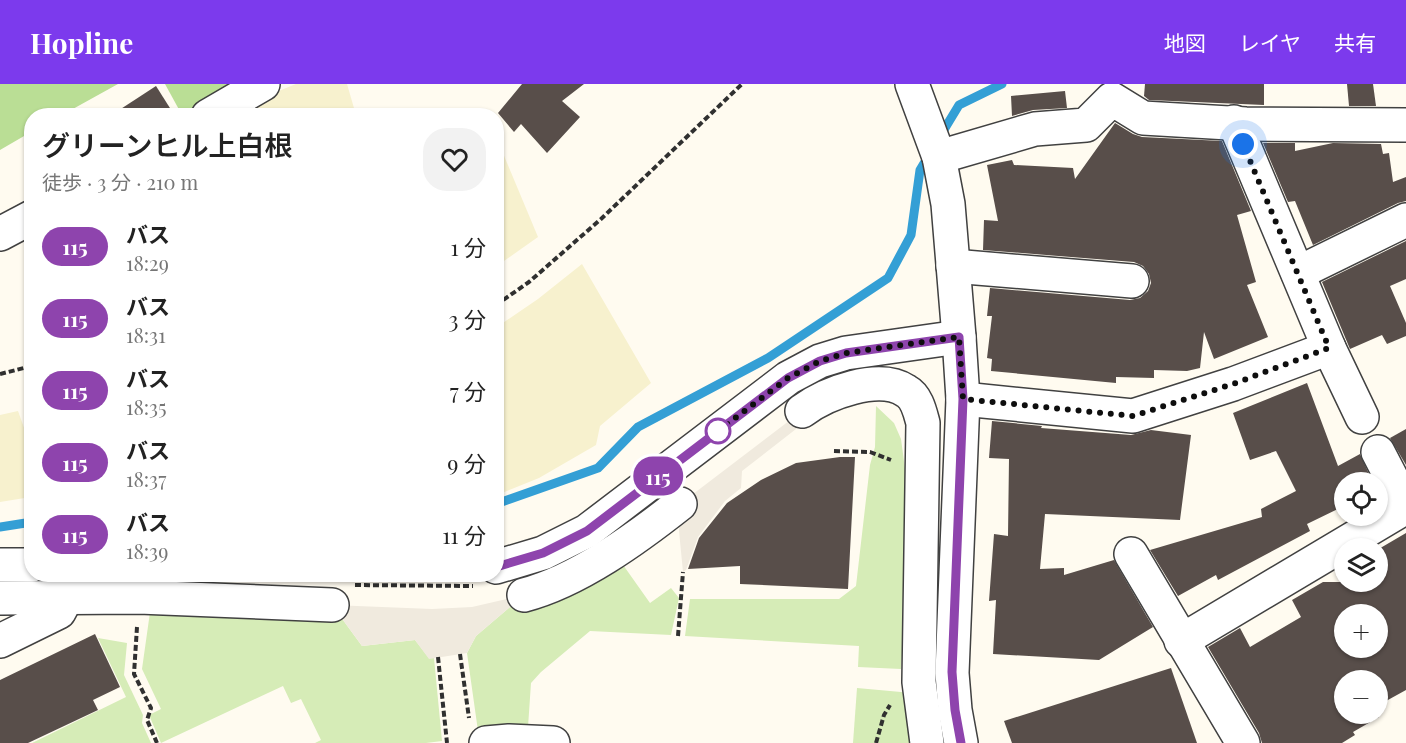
<!DOCTYPE html>
<html lang="ja">
<meta charset="utf-8">
<style>
body{margin:0;font-family:"Playfair Display","Noto Sans JP",serif;background:#f2f2f2;color:#222;height:100vh;display:flex;flex-direction:column;font-size:22px;white-space:nowrap}
*{box-sizing:border-box;margin:0}
p{font-size:20px;color:#767676}
.icon{flex:none;width:33px;height:33px;fill:none;stroke:currentColor;stroke-width:2;stroke-linecap:round;stroke-linejoin:round}
.map{position:relative;flex:1;overflow:hidden}
.side{position:absolute;left:24px;top:24px;width:480px;height:474px;display:flex;flex-direction:column;background:#fff;border-radius:24px;box-shadow:0 2px 4px #0004}
.side>*{flex:none}
.badge{padding:0 12px;border-radius:20px;font-size:21px;line-height:39px}
.buttons{position:absolute;left:1334px;top:388px;display:grid;gap:12px}
.buttons a{display:grid;place-items:center;width:54px;height:54px;border-radius:50%;background:#fff;box-shadow:0 2px 4px #0004;font-size:30px}
.you{position:absolute;width:30px;height:30px;margin:-15px;border:4px solid #fff;border-radius:50%;background:#1a73e8;box-shadow:0 0 0 9px #1a73e833}
.map>.badge{position:absolute;translate:-50% -50%;box-shadow:0 0 0 3px #fff}
.round{display:grid;place-items:center;flex:none;width:63px;height:63px;border-radius:24px;background:#f2f2f2}
.headline{display:flex;align-items:center;justify-content:space-between;height:102px;padding:0 18px}
h1{font-size:28px;font-weight:600;line-height:45px}
ul{padding:0;list-style:none}
li{display:flex;align-items:center;gap:18px;height:72px;padding:0 18px}
li div{flex:1}
li b{display:block;font-size:22px}
li em{font-style:normal}
li .badge{min-width:66px;font-weight:700;text-align:center}
header{display:flex;align-items:center;gap:36px;box-sizing:border-box;height:84px;padding:0 30px;background:#7c3aed;color:#fff}
header strong{font-size:28px}
nav{display:flex;gap:33px;margin-inline-start:auto;font-size:21px}
.map>svg:first-child{display:block}
.farmland{fill:#f7f1ce}
.green{fill:#d6ecb7}
.forest{fill:#bade95}
.plaza{fill:#f0eade}
.lines{fill:none;stroke-linecap:round;stroke-linejoin:round}
.stream{stroke:#349fd5;stroke-width:9}
.building{fill:#584e4a;fill-rule:evenodd}
.minor-casing{stroke:#414141;stroke-width:36}
.path{stroke:#303030;stroke-width:4;stroke-dasharray:6 3;stroke-linecap:butt}
.minor{stroke:#fff;stroke-width:33}
.line-casing{stroke:#fff;stroke-width:14}
.line{stroke:#8e44ad;stroke-width:9}
.walk{stroke:#0e0e0e;stroke-width:6;stroke-dasharray:0 10.8}
.stop-dot{fill:#fff;stroke:#8e44ad;stroke-width:3}
</style>
<header>
<strong>Hopline</strong>
<nav><a>地図</a><a>レイヤ</a><a>共有</a></nav>
</header>
<div class="map">
<svg width="1406" height="659" viewBox="0 0 1406 659">
<rect width="100%" height="100%" fill="#fffbf0"/>
<!-- farmland -->
<g class="farmland">
<polygon points="296,0 347,0 356,31 229,32 249,19"/>
<polygon points="497,55 538,153 497,182 496,182"/>
<polygon points="582,180 651,299 600,342 596,361 539,394 497,411 497,243 538,215"/>
<polygon points="18,327 27,352 32,381 31,413 0,418 0,331"/>
</g>
<!-- green -->
<g class="green">
<polygon points="876,322 894,339 901,355 908,407 905,530 901,585 858,583 859,562 685,552 690,515 839,515 856,502 870,381 875,363"/>
<polygon points="621,478 650,519 671,504 679,514 671,551 590,547 541,588 531,599 528,643 478,647 467,569 476,552 524,511"/>
<polygon points="152,514 332,521 362,562 415,556 429,574 434,574 442,657 426,659 315,659 321,656 301,615 291,619 283,602 161,659 149,631 161,625 142,585"/>
<polygon points="98,554 127,559 124,591 143,631 142,639 151,659 32,659 126,613"/>
<polygon points="857,604 912,609 917,659 853,659"/>
</g>
<!-- forest -->
<g class="forest">
<polygon points="0,0 118,0 62,31 32,32 31,48 0,66"/>
<polygon points="165,0 248,0 189,32 182,31"/>
</g>
<!-- plaza -->
<g class="plaza">
<polygon points="802,327 796,345 742,387 741,404 725,417 698,453 686,486 683,488 679,447 680,420"/>
<polygon points="524,511 476,552 467,569 429,575 415,556 362,562 332,521 432,525 472,523"/>
</g>
<g class="lines">
<!-- stream -->
<g class="stream">
<polyline points="939,54 959,21 1002,0"/>
<polyline points="496,420 598,384 638,343 768,274 888,194 911,151 920,86 929,71"/>
<polyline points="0,443 32,438"/>
</g>
</g>
<!-- building -->
<g class="building">
<polygon points="522,0 584,0 562,17 580,33 547,69 521,40 514,48 498,29"/>
<polygon points="1145,0 1264,0 1264,21 1149,16 1144,12"/>
<polygon points="1347,0 1373,0 1376,22 1349,22"/>
<polygon points="156,2 175,32 110,32"/>
<polygon points="1065,7 1067,24 1033,26 1012,32 1011,12"/>
<polygon points="1115,39 1133,50 1142,53 1222,57 1251,127 1237,131 1256,198 1247,201 1268,253 1214,275 1204,248 1200,284 1187,287 1154,286 1154,294 1116,293 1116,299 991,287 992,275 987,274 992,232 987,232 990,204 1130,216 1140,214 1148,207 1151,199 1149,190 1143,182 1134,178 983,166 984,136 998,137 987,81 1012,76 1014,81 1073,84 1075,95"/>
<polygon points="1263,59 1295,59 1295,67 1333,59 1381,60 1383,70 1389,69 1393,98 1406,93 1406,117 1398,119 1313,161 1295,117 1288,118"/>
<polygon points="1406,157 1406,195 1390,202 1406,239 1406,252 1387,260 1382,251 1350,265 1322,198"/>
<polygon points="1307,299 1338,382 1360,370 1373,399 1344,399 1344,422 1307,440 1310,447 1218,496 1216,491 1178,512 1150,466 1262,433 1261,425 1296,407 1276,367 1250,376 1233,329"/>
<polygon points="992,337 1042,342 1041,344 1131,351 1151,346 1191,351 1180,436 1045,430 1040,485 1064,484 1064,491 1114,476 1153,543 1099,576 993,570 996,516 989,517 994,450 1008,452 1009,375 989,374"/>
<polygon points="1406,345 1406,381 1390,354"/>
<polygon points="840,373 855,373 848,505 740,500 740,482 688,485 699,454 727,419 761,396 796,379"/>
<path d="M1406,449v157l-29,16v-25h-33v33h33l2,3 -26,15 2,3 -13,8h-80l-3,-10 -51,-86 32,-19 10,19 51,-30 -9,-17 31,-18h54v-32zM1344,531h33v33h-33z"/>
<polygon points="95,550 120,603 93,616 98,626 28,659 0,659 0,596"/>
<polygon points="1171,584 1197,659 1012,659 1004,637"/>
</g>
<g class="lines">
<!-- minor casing -->
<g class="minor-casing">
<g id="minor">
<polyline points="912,0 939,73 948,120 959,253 963,315 952,589 955,626 961,659"/>
<polyline points="208,32 263,0"/>
<polyline points="1234,38 1329,264 1362,333"/>
<polyline points="939,73 1035,45 1086,41 1112,15 1143,34 1246,40 1406,41"/>
<polyline points="0,150 32,133"/>
<polyline points="953,182 1132,197"/>
<polyline points="1298,189 1406,136"/>
<polyline points="963,315 1133,332 1233,300 1329,264"/>
<path d="M802,327c24,-18 77,-38 104,-20 11,6 14,21 17,32l-4,259 8,61"/>
<polyline points="1378,368 1406,422"/>
<polyline points="1131,470 1243,659"/>
<polyline points="0,481 32,481"/>
<polyline points="496,483 543,469 587,447 788,294 820,277 846,269 959,253"/>
<path d="M524,511c54,-14 113,-57 156,-91"/>
<polyline points="0,514 139,513 332,521"/>
<polyline points="0,557 59,528 67,513"/>
<polyline points="1181,557 1406,423"/>
<polyline points="486,659 509,657 553,659"/>
</g>
</g>
<!-- path -->
<g class="path">
<polyline points="496,221 529,198 601,135 742,0"/>
<polyline points="0,290 32,282"/>
<polyline points="834,367 870,368 891,376"/>
<polyline points="355,501 473,502"/>
<polyline points="137,543 134,590 151,624 147,636 157,659"/>
<polyline points="678,552 683,488"/>
<polyline points="460,570 469,634"/>
<polyline points="438,573 447,659"/>
<polyline points="876,659 884,631 890,621"/>
</g>
<!-- minor -->
<use href="#minor" class="minor"/>
</g>
<g class="lines">
<!-- line casing -->
<g class="line-casing">
<polyline id="line" points="496,483 543,469 587,447 788,294 820,277 846,269 959,253 963,315 952,588 955,626 961,659"/>
</g>
<!-- line -->
<use href="#line" class="line"/>
<!-- walk -->
<polyline class="walk" points="718,347 714,350 788,294 820,277 846,269 959,253 963,315 1133,332 1233,300 1329,264 1243,60"/>
</g>
<!-- markers -->
<circle class="stop-dot" cx="718" cy="347" r="12"/>
</svg>
<div class="buttons">
<a><svg class="icon" aria-label="locate" viewBox="0 0 24 24"><circle cx="12" cy="12" r="6"/><path d="M12 2v4M12 18v4M2 12h4M18 12h4"/></svg></a>
<a><svg class="icon" aria-label="layers" viewBox="0 0 24 24"><path d="M12 4l9 5-9 5-9-5zM3 14l9 5 9-5"/></svg></a>
<a>+</a>
<a>−</a>
</div>
<div class="you" style="left:1243px;top:60px"></div>
<b class="badge" style="left:658px;top:392px;background:#8e44ad;color:#fff">115</b>
<section class="side">
<div class="headline"><div><h1>グリーンヒル上白根</h1><p>徒歩 · 3 分 · 210 m</p></div><a class="round"><svg class="icon" aria-label="heart" viewBox="0 0 24 24"><path d="M12 20l-8-8c-3-5 5-10 8-4 3-6 11-1 8 4z"/></svg></a></div>
<ul>
<li><span class="badge" style="background:#8e44ad;color:#fff">115</span><div><b>バス</b><p>18:29</p></div><em>1 分</em></li>
<li><span class="badge" style="background:#8e44ad;color:#fff">115</span><div><b>バス</b><p>18:31</p></div><em>3 分</em></li>
<li><span class="badge" style="background:#8e44ad;color:#fff">115</span><div><b>バス</b><p>18:35</p></div><em>7 分</em></li>
<li><span class="badge" style="background:#8e44ad;color:#fff">115</span><div><b>バス</b><p>18:37</p></div><em>9 分</em></li>
<li><span class="badge" style="background:#8e44ad;color:#fff">115</span><div><b>バス</b><p>18:39</p></div><em>11 分</em></li>
</ul>
</section>
</div>
